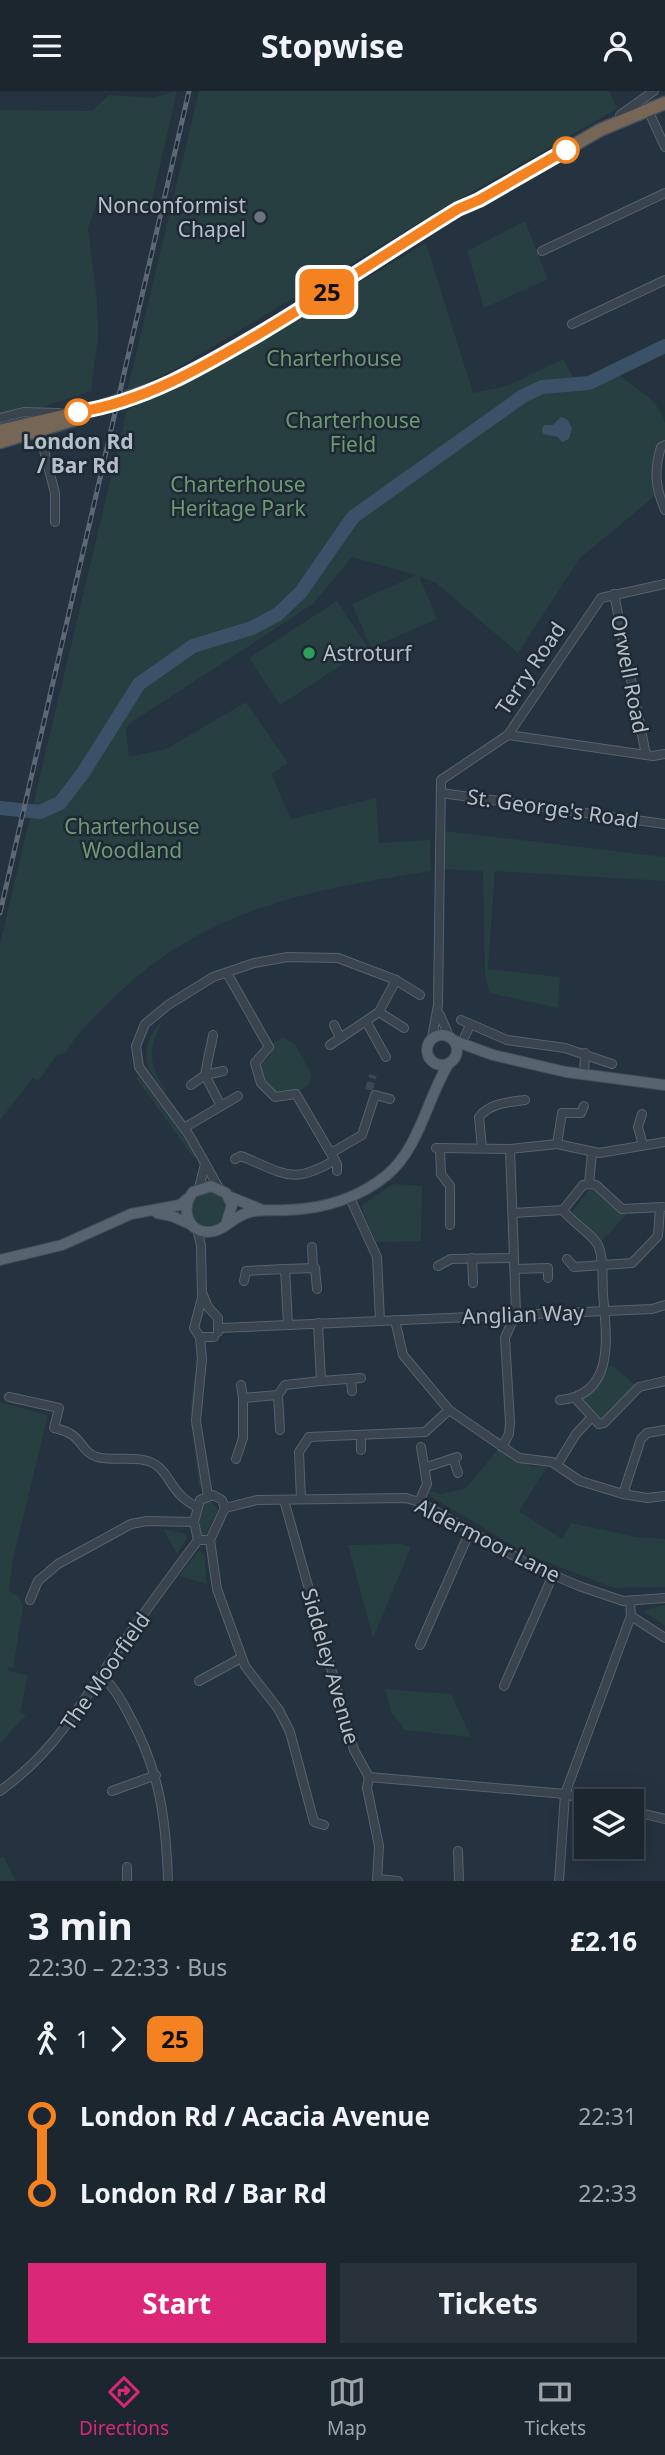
<!DOCTYPE html>
<meta charset="utf-8">
<style>
body{margin:0;font-family:"Noto Sans",sans-serif;background:#29323b;color:#f1f3f6;height:100vh;display:flex;flex-direction:column;font-size:26px;white-space:nowrap}
*{box-sizing:border-box;margin:0}
p{font-size:23px;color:#a0a5aa}
.icon{flex:none;width:38px;height:38px;fill:none;stroke:currentColor;stroke-width:2;stroke-linecap:round;stroke-linejoin:round}
.map{position:relative;height:1790px;overflow:hidden}
.details{display:flex;flex-direction:column;background:#1c262f;flex:1}
.details>*{flex:none}
.badge{padding:0 14px;border-radius:10px;font-size:24px;line-height:46px}
.tools{position:absolute;left:574px;top:1698px;display:grid;gap:14px}
.tools a{display:grid;place-items:center;width:70px;height:70px;border-radius:0px;background:#1c262f;box-shadow:0 7px 28px #0002,0 0 0 2px #3a434b;font-size:35px}
.map>.badge{position:absolute;translate:-50% -50%;box-shadow:0 0 0 4px #fff}
.legs{display:flex;align-items:center;gap:10px;height:77px;padding:0 28px;font-size:23px}
.legs p{margin-inline-start:auto}
.head{display:flex;align-items:center;justify-content:space-between;height:119px;padding:0 28px}
h1{font-size:38px;font-weight:700;line-height:52px}
.action{display:flex;gap:14px;margin-top:auto;padding:14px 28px}
.action a{flex:1;height:80px;border-radius:0px;background:#db2777;color:#fff;font-size:28px;font-weight:700;line-height:80px;text-align:center}
.action a+a{background:#29323b;color:#f1f3f6}
ul{padding:0 28px;list-style:none}
li{display:flex;align-items:center;gap:24px;height:77px;font-size:26px}
li i{display:grid;place-items:center;width:10px;height:100%;margin:0 9px;background:currentColor}
li i::after{content:'';width:18px;height:18px;margin:-9px;border:5px solid;border-radius:50%;background:#1c262f}
li p{margin-inline-start:auto}
li:first-child i{background:linear-gradient(#0000 50%,currentColor 0)}
li:last-child i{background:linear-gradient(currentColor 50%,#0000 0)}
header{display:flex;justify-content:space-between;align-items:center;height:91px;padding:0 28px;background:#1c262f;font-size:32px;font-weight:700}
.tabs{display:flex;justify-content:space-around;align-items:center;height:98px;border-top:2px solid #3a434b;background:#1c262f;font-size:19px;color:#a0a5aa}
.tabs a{display:grid;justify-items:center;gap:4px}
.tabs .active{color:#db2777}
.map>svg:first-child{display:block}
.green{fill:#273f40}
.water{fill:#3b5168}
.lines{fill:none;stroke-linecap:round;stroke-linejoin:round}
.river{stroke:#3b5168;stroke-width:14}
.minor-tunnel{stroke:#3b4754;stroke-width:8;stroke-dasharray:8 4;stroke-linecap:butt}
.minor-casing{stroke:#57626d;stroke-width:10}
.major-casing{stroke:#424d58;stroke-width:12}
.highway-casing{stroke:#444f5a;stroke-width:15}
.minor{stroke:#39444f;stroke-width:8}
.major{stroke:#57636f;stroke-width:10}
.highway{stroke:#756656;stroke-width:12}
.rail-casing{stroke:#5b6876;stroke-width:5}
.rail{stroke:#1e2934;stroke-width:2.5;stroke-dasharray:8;stroke-linecap:butt}
.line-1-casing{stroke:#fff;stroke-width:16}
.line-1{stroke:#f58220;stroke-width:10}
.stop-1-dot{fill:#fff;stroke:#f58220;stroke-width:3.5}
.worship-dot{fill:#6b7280;stroke:#1e2934;stroke-width:2.5}
.leisure-dot{fill:#2e9e5b;stroke:#1e2934;stroke-width:2.5}
.labels{text-anchor:middle;dominant-baseline:central;stroke-width:5;stroke-linejoin:round;paint-order:stroke}
.poi-label{font-size:21px;fill:#b5bfca;stroke:#1e2934;text-anchor:end}
.park-label{font-size:21px;fill:#6d9a74;stroke:#1e2934}
.stop-label{font-size:21px;font-weight:bold;fill:#b5bfca;stroke:#1e2934}
.street-label{font-size:21px;fill:#b5bfca;stroke:#1e2934}
</style>
<header><svg class="icon" aria-label="menu" viewBox="0 0 24 24"><path d="M4 6h16M4 12h16M4 18h16"/></svg>Stopwise<svg class="icon" aria-label="person" viewBox="0 0 24 24"><circle cx="12" cy="8" r="4"/><path d="M4 21q1-7 8-7t8 7"/></svg></header>
<div class="map">
<svg width="665" height="1790" viewBox="0 0 665 1790">
<rect width="100%" height="100%" fill="#25323f"/>
<!-- green -->
<g class="green">
<polygon points="177,0 149,123 97,111 88,138 97,210 98,246 91,300 0,330 0,19 92,20 109,4 152,7"/>
<polygon points="199,0 609,0 617,18 442,118 172,280 127,300"/>
<polygon points="525,130 548,188 484,217 467,160"/>
<path d="M426,152l47,150 34,-7 56,-27 14,25 33,-16 42,32 9,12 4,11v21l-10,52 -75,62 -62,95 -82,-70 -17,-7 18,43 -66,29 -19,-44 64,-29 -64,-18 -39,47 -181,118 -6,6 3,29 37,-8 80,-47 42,61 -17,11 20,45 85,-21 3,45 51,-3 1,31c-123,19 -228,38 -320,129 -17,17 -33,32 -45,52l-10,4 -18,25 -5,-3 -33,42v-176l127,-534 117,-59z"/>
<polygon points="337,510 368,557 280,614 249,567"/>
<polygon points="443,740 665,766 665,790 495,780 488,878 560,886 558,917 490,902 485,886 483,780 443,778"/>
<path d="M163,929c-17,32 -14,45 6,75 -26,-25 -32,-48 -6,-75z"/>
<polygon points="283,947 295,953 312,984 309,994 297,1001 294,998 277,1003 265,991 258,975 271,964 269,954"/>
<polygon points="139,985 197,1065 193,1066 136,987"/>
<polygon points="393,1093 422,1095 421,1150 376,1151 361,1115"/>
<polygon points="589,1099 596,1100 626,1124 601,1151 584,1132 571,1122"/>
<circle cx="209" cy="1118" r="18"/>
<polygon points="197,1260 200,1265 193,1333 202,1395 199,1395 190,1323"/>
<polygon points="611,1274 635,1294 601,1328 583,1310 584,1305"/>
<polygon points="0,1311 48,1324 13,1468 9,1500 19,1506 23,1515 13,1577 9,1576 8,1580 28,1584 20,1622 26,1624 0,1652"/>
<polygon points="498,1358 532,1376 548,1375 519,1420 562,1448 571,1432 637,1446 665,1448 665,1496 614,1497 529,1464 430,1405 429,1400 441,1403 466,1397"/>
<polygon points="211,1410 218,1419 204,1446 200,1443 200,1420 204,1411"/>
<polygon points="163,1438 186,1443 187,1448 177,1463"/>
<polygon points="400,1453 411,1456 373,1547 348,1454"/>
<polygon points="198,1460 204,1463 207,1493 179,1485"/>
<polygon points="665,1514 665,1535 643,1520"/>
<polygon points="385,1598 451,1603 471,1646 405,1639 391,1621"/>
<polygon points="3,1765 16,1790 0,1790 0,1767"/>
</g>
<!-- water -->
<polygon class="water" points="561,326 567,328 572,337 569,348 562,351 558,346 543,343 542,339 544,334 553,334"/>
<g class="lines">
<!-- river -->
<polyline class="river" points="0,717 40,721 60,712 83,682 139,593 193,555 252,537 278,523 301,501 353,426 523,305 542,296 589,292 665,255"/>
<!-- minor-tunnel -->
<polyline class="minor-tunnel" points="369,999 373,984"/>
<!-- minor casing -->
<g class="minor-casing">
<g id="minor">
<polyline points="648,19 665,56"/>
<polyline points="620,24 654,0"/>
<polyline points="542,160 665,102"/>
<polyline points="572,233 665,189"/>
<polyline points="0,327 24,321 59,322"/>
<polyline points="39,340 55,402 55,431"/>
<path d="M665,354l-4,2c-7,23 -6,40 4,63"/>
<polyline points="614,503 646,664"/>
<polyline points="508,644 653,665 665,663"/>
<polyline points="441,702 665,733"/>
<polyline points="227,882 269,956 255,972 261,992 275,1006 296,1003 337,1073 337,1080"/>
<polyline points="379,921 404,937"/>
<polyline points="440,924 449,945"/>
<polyline points="461,929 507,949 565,957 612,973"/>
<polyline points="367,932 386,966"/>
<polyline points="334,934 340,946"/>
<polyline points="465,945 470,934"/>
<polyline points="432,947 438,914 441,689 508,644 601,507 665,493"/>
<polyline points="330,954 379,921 396,889"/>
<polyline points="211,955 213,944"/>
<polyline points="210,958 205,984 221,1015"/>
<polyline points="584,984 585,962"/>
<polyline points="191,994 205,984 223,980"/>
<polyline points="642,1023 638,1036 643,1054"/>
<polyline points="184,1037 238,1005"/>
<polyline points="557,1053 562,1022 581,1022 584,1015"/>
<polyline points="436,1057 510,1058 557,1053 599,1062 665,1051"/>
<path d="M482,1057l-3,-31c11,-14 30,-15 46,-17"/>
<polyline points="440,1058 441,1083 450,1095 450,1134"/>
<polyline points="331,1062 362,1044 375,1004 390,1008"/>
<path d="M235,1068l6,-3c43,17 50,30 94,4"/>
<polyline points="589,1093 596,1094 622,1118 663,1116"/>
<polyline points="589,1093 592,1062"/>
<polyline points="199,1097 205,1073"/>
<polyline points="219,1097 189,1044 139,976 136,955 145,933 168,914 213,886 254,872 288,866 338,867 396,889 420,904"/>
<polyline points="513,1122 563,1119 583,1094 589,1093"/>
<polyline points="197,1138 201,1154 202,1207 194,1237 200,1246 214,1246"/>
<polyline points="312,1156 313,1176"/>
<polyline points="472,1167 473,1192"/>
<polyline points="567,1168 574,1176 632,1172 658,1145 660,1117"/>
<polyline points="438,1175 451,1168 514,1167"/>
<polyline points="285,1178 315,1177 317,1198"/>
<polyline points="515,1178 548,1177 548,1187"/>
<polyline points="244,1190 246,1180 285,1178 288,1233"/>
<polyline points="203,1204 208,1216 218,1227 218,1241"/>
<polyline points="395,1229 403,1264 449,1319 519,1367 552,1371 580,1390 623,1403 647,1407 665,1405"/>
<polyline points="380,1230 652,1218 665,1214"/>
<polyline points="318,1232 321,1290 361,1287"/>
<polyline points="220,1237 380,1230 377,1166 350,1107"/>
<polyline points="200,1246 202,1268 196,1330 208,1405"/>
<polyline points="351,1288 352,1300"/>
<polyline points="241,1294 243,1307"/>
<polyline points="278,1304 280,1339"/>
<path d="M9,1306l50,11 -5,20c31,6 24,23 43,29 18,5 43,-3 59,8 15,10 14,28 41,42"/>
<polyline points="575,1307 599,1333 604,1332 639,1296 665,1290"/>
<path d="M560,1309c57,-5 46,-66 43,-106 -1,-14 1,-36 -5,-49 -8,-14 -26,-22 -35,-35"/>
<polyline points="502,1356 509,1343 510,1331 505,1247 516,1222 510,1058"/>
<polyline points="361,1359 361,1345"/>
<polyline points="236,1368 243,1347 243,1307 278,1304 285,1294 321,1290"/>
<polyline points="454,1370 458,1382"/>
<polyline points="557,1374 576,1343 592,1326"/>
<polyline points="427,1376 457,1366"/>
<polyline points="623,1403 641,1348 647,1342 665,1339"/>
<polyline points="301,1408 299,1361 309,1346 425,1341 449,1319"/>
<polyline points="284,1409 354,1659 369,1686"/>
<polyline points="419,1411 427,1393 421,1356"/>
<polyline points="225,1417 257,1409 406,1407 419,1411 530,1474 579,1495 623,1510 665,1507"/>
<polyline points="210,1449 198,1449 194,1431 200,1409 213,1404 222,1409 225,1417 210,1449 217,1498 245,1575 279,1619 290,1641 314,1731 324,1734"/>
<polyline points="30,1509 38,1490 58,1473 131,1433 147,1430 194,1431"/>
<polyline points="631,1525 665,1547"/>
<polyline points="420,1554 470,1440"/>
<path d="M101,1585c12,9 21,25 28,39 31,56 37,104 39,166"/>
<polyline points="199,1590 241,1567"/>
<polyline points="504,1595 553,1484"/>
<polyline points="369,1686 565,1703 590,1710"/>
<polyline points="369,1686 367,1697 379,1755 377,1790"/>
<path d="M0,1700c47,-34 70,-70 101,-116 31,-46 64,-91 97,-135"/>
<polyline points="112,1700 156,1684"/>
<polyline points="632,1720 665,1728"/>
<polyline points="458,1760 459,1790"/>
<polyline points="127,1776 127,1790"/>
<polyline points="378,1788 398,1790"/>
<polyline points="559,1790 565,1703 631,1525 630,1511"/>
</g>
</g>
<!-- major casing -->
<g class="major-casing">
<g id="major">
<circle cx="442" cy="959" r="15"/>
<polyline points="455,950 493,964 566,981 665,994"/>
<polyline points="228,1105 260,1118"/>
<polyline points="157,1122 172,1125 192,1134"/>
<path d="M226,1133l6,-19 -6,-12 -15,-7 -18,6c-11,14 -8,39 14,40 16,1 27,-17 43,-20 12,-3 25,-1 37,-2 36,-1 72,-12 100,-35 33,-28 40,-77 62,-112"/>
<polyline points="0,1169 62,1154 131,1123 180,1114 187,1108"/>
</g>
</g>
<!-- highway casing -->
<g class="highway-casing">
<g id="highway">
<polyline points="0,340 97,317 178,289 291,224 458,118 479,109 600,39 665,12"/>
<polyline points="0,351 73,329"/>
</g>
</g>
<!-- minor -->
<use href="#minor" class="minor"/>
<!-- major -->
<use href="#major" class="major"/>
<!-- highway -->
<use href="#highway" class="highway"/>
<!-- rail casing -->
<g class="rail-casing">
<polyline id="rail" points="0,822 189,0"/>
</g>
<!-- rail -->
<use href="#rail" class="rail"/>
</g>
<g class="lines">
<!-- line-1 casing -->
<g class="line-1-casing">
<path id="line-1" d="M78,321c65,-10 125,-45 181,-78 67,-40 132,-84 199,-125l21,-9 87,-50"/>
</g>
<!-- line-1 -->
<use href="#line-1" class="line-1"/>
</g>
<!-- markers -->
<g class="stop-1-dot">
<circle cx="566" cy="59" r="12"/>
<circle cx="78" cy="321" r="12"/>
</g>
<circle class="worship-dot" cx="260" cy="126" r="7"/>
<circle class="leisure-dot" cx="309" cy="562" r="7"/>
<g class="labels">
<!-- poi labels -->
<g class="poi-label">
<text x="246" y="114">Nonconformist<tspan x="246" dy="24">Chapel</tspan></text>
<text x="323" y="562" text-anchor="start">Astroturf</text>
</g>
<!-- park labels -->
<g class="park-label">
<text x="334" y="267">Charterhouse</text>
<text x="353" y="329">Charterhouse<tspan x="353" dy="24">Field</tspan></text>
<text x="238" y="393">Charterhouse<tspan x="238" dy="24">Heritage Park</tspan></text>
<text x="132" y="735">Charterhouse<tspan x="132" dy="24">Woodland</tspan></text>
</g>
<!-- stop labels -->
<g class="stop-label">
<text x="78" y="350">London Rd<tspan x="78" dy="24">/ Bar Rd</tspan></text>
</g>
<!-- street labels -->
<g class="street-label">
<text transform="translate(530 577) rotate(-56)">Terry Road</text>
<text transform="translate(630 583) rotate(79)">Orwell Road</text>
<text transform="translate(553 717) rotate(8)">St. George's Road</text>
<text transform="translate(523 1223) rotate(-2)">Anglian Way</text>
<text transform="translate(488 1449) rotate(27)">Aldermoor Lane</text>
<text transform="translate(331 1575) rotate(74)">Siddeley Avenue</text>
<text transform="translate(105 1580) rotate(-55)">The Moorfield</text>
</g>
</g>
</svg>
<div class="tools">
<a><svg class="icon" aria-label="layers" viewBox="0 0 24 24"><path d="M12 4l9 5-9 5-9-5zM3 14l9 5 9-5"/></svg></a>
</div>
<b class="badge" style="left:327px;top:201px;background:#f58220;color:#111">25</b>
</div>
<section class="details">
<div class="head"><div><h1>3 min</h1><p>22:30 – 22:33 · Bus</p></div><b>£2.16</b></div>
<div class="legs"><svg class="icon" aria-label="walk" viewBox="0 0 24 24"><circle cx="13" cy="4" r="2"/><path d="M13 8l-2 6 4 7M11 14l-3 7M7 12l3-4h3l4 4"/></svg>1<svg class="icon" aria-label="forward" viewBox="0 0 24 24"><path d="M9 5l7 7-7 7"/></svg><b class="badge" style="background:#f58220;color:#111">25</b></div>
<ul>
<li><i style="color:#f58220"></i><b>London Rd / Acacia Avenue</b><p>22:31</p></li>
<li><i style="color:#f58220"></i><b>London Rd / Bar Rd</b><p>22:33</p></li>
</ul>
<div class="action"><a>Start</a><a>Tickets</a></div>
</section>
<nav class="tabs">
<a class="active"><svg class="icon" aria-label="directions" viewBox="0 0 24 24"><path d="M12 3l9 9-9 9-9-9zM9 14v-3h6M13 9l2 2-2 2"/></svg>Directions</a>
<a><svg class="icon" aria-label="map" viewBox="0 0 24 24"><path d="M3 6l6-2 6 2 6-2v14l-6 2-6-2-6 2zM9 4v14M15 6v14"/></svg>Map</a>
<a><svg class="icon" aria-label="tickets" viewBox="0 0 24 24"><path d="M3 7h18v10H3zM15 7v10"/></svg>Tickets</a>
</nav>
